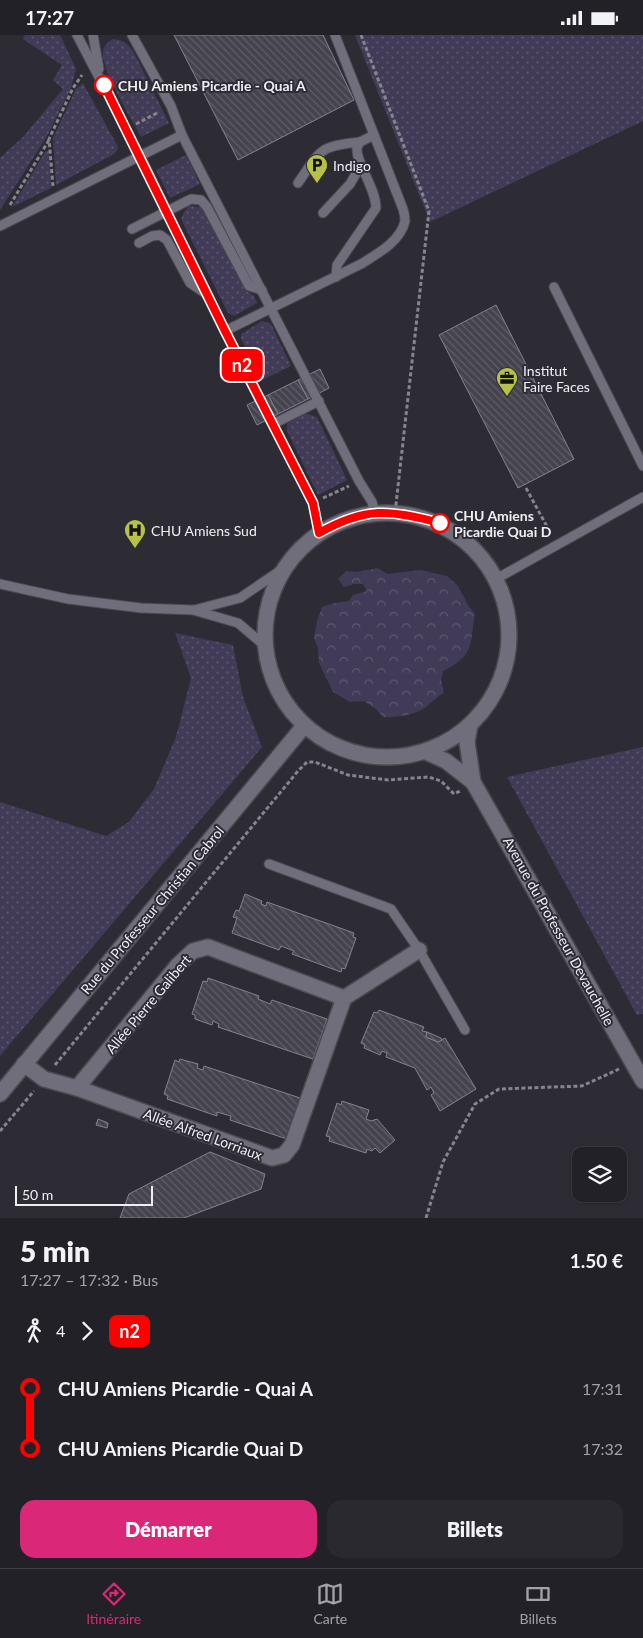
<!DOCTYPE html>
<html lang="fr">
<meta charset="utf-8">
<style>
body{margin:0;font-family:Lato,sans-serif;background:#2a2930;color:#f1f3f6;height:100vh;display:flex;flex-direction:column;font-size:19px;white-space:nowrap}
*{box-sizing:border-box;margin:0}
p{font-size:16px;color:#a2a3a8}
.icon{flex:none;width:28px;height:28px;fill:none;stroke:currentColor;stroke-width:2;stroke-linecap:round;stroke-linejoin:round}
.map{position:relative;height:1183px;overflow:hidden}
.drawer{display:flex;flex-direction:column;background:#222128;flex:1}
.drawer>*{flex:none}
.badge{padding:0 10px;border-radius:8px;font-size:18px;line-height:32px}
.buttons{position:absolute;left:572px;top:1112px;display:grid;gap:10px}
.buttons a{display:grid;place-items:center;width:55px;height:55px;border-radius:10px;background:#222128;box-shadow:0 1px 4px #0004,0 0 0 1px #3f3e45;font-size:25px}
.scale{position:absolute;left:15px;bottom:12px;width:138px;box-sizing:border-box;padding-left:5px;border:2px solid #efeef5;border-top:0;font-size:14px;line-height:18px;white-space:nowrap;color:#efeef5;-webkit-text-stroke:4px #2d2c35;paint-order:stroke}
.map>.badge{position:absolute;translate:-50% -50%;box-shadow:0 0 0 2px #fff}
.legs{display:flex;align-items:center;gap:8px;height:55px;padding:0 20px;font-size:16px}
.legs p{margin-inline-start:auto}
.summary{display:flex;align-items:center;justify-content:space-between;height:85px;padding:0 20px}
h1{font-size:28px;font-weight:800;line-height:38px}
.action{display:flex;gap:10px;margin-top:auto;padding:10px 20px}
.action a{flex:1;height:58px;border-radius:15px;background:#db2777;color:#fff;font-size:20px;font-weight:800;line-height:58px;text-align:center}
.action a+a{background:#2a2930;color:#f1f3f6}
ul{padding:0 20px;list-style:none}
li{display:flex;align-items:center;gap:18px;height:60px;font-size:19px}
li i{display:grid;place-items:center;width:8px;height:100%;margin:0 6px;background:currentColor}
li i::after{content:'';width:12px;height:12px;margin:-6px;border:4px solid;border-radius:50%;background:#222128}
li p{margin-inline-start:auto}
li:first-child i{background:linear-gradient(#0000 50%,currentColor 0)}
li:last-child i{background:linear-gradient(currentColor 50%,#0000 0)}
.status{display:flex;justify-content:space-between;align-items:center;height:35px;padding:0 25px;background:#222128;direction:ltr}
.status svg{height:14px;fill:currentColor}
.tabs{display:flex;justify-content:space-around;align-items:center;height:70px;border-top:1px solid #3f3e45;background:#222128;font-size:14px;color:#a2a3a8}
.tabs a{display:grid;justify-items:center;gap:2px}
.tabs .current{color:#db2777}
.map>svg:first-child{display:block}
.grass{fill:url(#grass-dots)}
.forest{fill:url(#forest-crowns)}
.building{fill:url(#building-back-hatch);stroke:#84828e}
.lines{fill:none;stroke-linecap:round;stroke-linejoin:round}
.lane-casing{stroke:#4a4851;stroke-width:11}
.street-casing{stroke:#4a4851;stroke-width:18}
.secondary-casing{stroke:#4a4851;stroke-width:18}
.path{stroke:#86858d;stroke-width:3;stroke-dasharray:4 2.5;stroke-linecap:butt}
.lane{stroke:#706e7a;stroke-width:9}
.street{stroke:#706e7a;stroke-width:15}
.secondary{stroke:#706e7a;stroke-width:15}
.line-1-casing{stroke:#fff;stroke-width:11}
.line-1{stroke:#f00;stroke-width:8}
.stop-1-dot{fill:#fff;stroke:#f00;stroke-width:2.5}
.labels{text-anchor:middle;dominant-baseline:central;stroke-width:4;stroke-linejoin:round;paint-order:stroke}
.stop-label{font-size:14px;font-weight:bold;fill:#efeef5;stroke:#2d2c35;text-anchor:start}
.poi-label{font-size:14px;fill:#efeef5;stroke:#2d2c35;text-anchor:start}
.street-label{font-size:14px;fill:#efeef5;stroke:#2d2c35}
</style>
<div class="status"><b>17:27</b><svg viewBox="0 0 49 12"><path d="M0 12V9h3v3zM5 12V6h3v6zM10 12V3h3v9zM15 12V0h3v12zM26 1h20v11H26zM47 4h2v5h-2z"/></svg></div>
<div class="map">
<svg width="643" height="1183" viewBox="0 0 643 1183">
<defs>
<pattern id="grass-dots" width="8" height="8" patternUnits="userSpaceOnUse" patternTransform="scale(1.25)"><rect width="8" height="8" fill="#413b58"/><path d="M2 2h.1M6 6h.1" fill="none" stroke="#5d5871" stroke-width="1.8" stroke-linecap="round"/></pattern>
<pattern id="forest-crowns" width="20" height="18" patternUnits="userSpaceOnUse" patternTransform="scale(1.25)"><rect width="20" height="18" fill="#413b58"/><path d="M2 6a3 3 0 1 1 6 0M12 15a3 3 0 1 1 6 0" fill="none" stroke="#5d5871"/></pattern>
<pattern id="building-back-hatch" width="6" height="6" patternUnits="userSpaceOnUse" patternTransform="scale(1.25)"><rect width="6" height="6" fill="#45434e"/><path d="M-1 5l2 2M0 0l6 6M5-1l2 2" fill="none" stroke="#605e68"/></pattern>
</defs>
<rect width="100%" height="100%" fill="#2d2c35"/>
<!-- grass -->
<g class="grass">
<polygon points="25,0 60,0 76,34 71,53 47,101 0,175 0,123 23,102 63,54 53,45 62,30 23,4"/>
<polygon points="355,0 643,0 643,86 430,187"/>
<path d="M113,4c10,1 14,4 20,12l36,72 -28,14c-9,-17 -41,-69 -38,-86 1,-6 5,-9 10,-12z"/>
<polygon points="83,48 118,112 117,115 114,119 56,150 53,103 76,54"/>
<polygon points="48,116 49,117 51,153 12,172 45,117"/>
<polygon points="186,120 200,149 170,163 156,135"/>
<polygon points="189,171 201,172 206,178 245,255 254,261 257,268 234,281 228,278 181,184 184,177"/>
<polygon points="262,286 271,289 291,331 262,345 241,304 241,299"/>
<polygon points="305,378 317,382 347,445 318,460 287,396 287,389"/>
<polygon points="175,598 233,610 243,662 262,712 0,1021 0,767 106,801 129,787 154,754 176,702 191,643"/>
<polygon points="643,712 643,979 637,980 507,742"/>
</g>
<!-- forest -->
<path class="forest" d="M378,533l9,6 33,-4 27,6 11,10 10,19 7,9c-6,32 1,40 -32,57l-2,9 3,13c-8,4 -13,10 -19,15 -12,7 -29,10 -42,9l-7,-8 -12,-8 -14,1 -17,-10 -14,-29 -1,-15 -4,-10 3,-17 5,-14 13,-4 14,-2 4,-6 14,-4 -4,-7h-9l-10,3 -6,-8 8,-8 11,1z"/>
<!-- building -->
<g class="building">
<polygon points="174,0 323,0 354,65 238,125"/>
<polygon points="496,270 574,424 518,453 439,300"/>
<polygon points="320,334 329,353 308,364 298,345"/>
<polygon points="298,345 308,364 278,379 268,360"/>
<polygon points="268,360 278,379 257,390 247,370"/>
<polygon points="245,859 262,866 261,869 266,871 267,867 354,898 353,902 356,903 345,934 342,933 341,937 292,919 294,916 281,911 279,915 232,898 237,883 233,882 236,875 239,876"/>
<polygon points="208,943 259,961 258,964 270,969 272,965 327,984 313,1024 218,992 219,989 213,986 212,990 195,984 195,980 192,979 203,946 207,947"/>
<polygon points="379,975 424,992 422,996 427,997 426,1002 438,1007 445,1003 476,1054 440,1076 431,1060 434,1058 431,1052 427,1055 415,1033 386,1022 387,1018 382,1016 380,1020 364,1013 365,1010 361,1008 374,977 377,978"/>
<polygon points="427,997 441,1003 442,1005 438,1007 426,1002"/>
<polygon points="180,1024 198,1029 197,1033 203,1035 204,1031 300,1063 287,1104 230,1085 231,1081 217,1077 217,1081 167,1064 168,1061 164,1059 175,1025 179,1027"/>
<polygon points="342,1066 369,1075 366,1084 371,1086 377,1084 395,1105 380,1118 375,1113 372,1116 367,1114 366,1118 329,1106 330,1102 326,1101 337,1068 341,1070"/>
<polygon points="98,1084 108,1088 107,1093 96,1090"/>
<polygon points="210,1117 265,1139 261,1154 184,1183 120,1183 129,1159"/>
</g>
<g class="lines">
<!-- lane casing -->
<g class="lane-casing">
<g id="lane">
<polyline points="77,0 140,121 225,296 313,468 319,498"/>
<polyline points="93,0 99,34"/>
<polyline points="132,0 171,71 182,100 359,446 372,467 375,478"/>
<path d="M298,148c23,-33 20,-37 62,-41"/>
<polyline points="323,178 350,149 361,130"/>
<polyline points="0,191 182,100"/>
<polyline points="132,194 191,164 201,165 207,172 249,251 262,255"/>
<polyline points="139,208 152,201 160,200 167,205 190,248 208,260"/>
<path d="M336,242l1,-12 39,-57c0,-20 -20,-45 -19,-59 0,-2 2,-5 3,-7l14,-7"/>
<polyline points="554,252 643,431"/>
<path d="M225,296l136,-67c16,-10 40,-23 44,-43 0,-4 -1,-9 -2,-12l-68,-174"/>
<polyline points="273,389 319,366"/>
<polyline points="496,544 643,462"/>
<polyline points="0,549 68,564 141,573 193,575 238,588 264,610"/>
<polyline points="194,575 240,563 284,533"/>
<polyline points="269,829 391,874 419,915 465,995"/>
</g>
</g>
<!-- street casing -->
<g class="street-casing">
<g id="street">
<polyline points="24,1029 44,1044 77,1053 272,1123 284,1120 292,1110 344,963 419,915"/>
<polyline points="77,1053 178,930 193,916 208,912 344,963"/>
</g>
</g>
<!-- secondary casing -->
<g class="secondary-casing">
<g id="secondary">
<circle cx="387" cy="600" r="122"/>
<polyline points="470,690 467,707 473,747 643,1046"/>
<polyline points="426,717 446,726 473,747"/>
<polyline points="0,1059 304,691"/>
</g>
</g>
<!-- path -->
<g class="path">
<polyline points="361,0 429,176 395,478"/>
<polyline points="136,89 159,77"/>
<polyline points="53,151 49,104 73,53 82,40"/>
<polyline points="10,170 49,105"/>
<polyline points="526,453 551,499"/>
<polyline points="323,463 349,451"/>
<polyline points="55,1030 298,736 307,727 315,727 348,740 388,745 429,742 441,746 454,759 460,756"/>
<polyline points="0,1096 34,1056"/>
<polyline points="426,1183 443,1127 475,1069 499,1054 582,1051 619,1034"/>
</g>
<!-- lane -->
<use href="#lane" class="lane"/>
<!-- street -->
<use href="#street" class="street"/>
<!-- secondary -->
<use href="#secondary" class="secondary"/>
</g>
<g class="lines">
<!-- line-1 casing -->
<g class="line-1-casing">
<path id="line-1" d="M104,50l121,246 88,172 6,30c46,-26 71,-24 121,-10"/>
</g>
<!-- line-1 -->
<use href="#line-1" class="line-1"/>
</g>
<!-- icons -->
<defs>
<g id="parking-pin" transform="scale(1.125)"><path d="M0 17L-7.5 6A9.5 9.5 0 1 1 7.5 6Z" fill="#b7c147" stroke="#2d2c35"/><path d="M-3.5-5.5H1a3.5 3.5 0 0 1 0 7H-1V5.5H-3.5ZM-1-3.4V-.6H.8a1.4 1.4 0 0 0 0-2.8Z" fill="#111"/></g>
<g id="office-pin" transform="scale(1.125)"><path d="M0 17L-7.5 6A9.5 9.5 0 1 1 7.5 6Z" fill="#b7c147" stroke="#2d2c35"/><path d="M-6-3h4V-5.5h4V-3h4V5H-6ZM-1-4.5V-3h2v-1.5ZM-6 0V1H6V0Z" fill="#111"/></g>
<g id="hospital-pin" transform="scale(1.125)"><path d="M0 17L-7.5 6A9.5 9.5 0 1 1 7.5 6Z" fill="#b7c147" stroke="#2d2c35"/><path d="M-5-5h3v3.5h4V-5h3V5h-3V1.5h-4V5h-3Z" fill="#111"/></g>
</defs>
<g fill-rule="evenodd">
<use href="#parking-pin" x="317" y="130"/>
<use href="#office-pin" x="507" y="343"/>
<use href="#hospital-pin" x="135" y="495"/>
</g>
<!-- markers -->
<g class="stop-1-dot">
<circle cx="104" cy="50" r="9"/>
<circle cx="440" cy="488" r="9"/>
</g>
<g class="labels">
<!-- stop labels -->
<g class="stop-label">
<text x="118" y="50">CHU Amiens Picardie - Quai A</text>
<text x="454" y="480">CHU Amiens<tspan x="454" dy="16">Picardie Quai D</tspan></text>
</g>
<!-- poi labels -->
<g class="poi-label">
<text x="333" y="130">Indigo</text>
<text x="523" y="335">Institut<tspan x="523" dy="16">Faire Faces</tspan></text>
<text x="151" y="495">CHU Amiens Sud</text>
</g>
<!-- street labels -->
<g class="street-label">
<text transform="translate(152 875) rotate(-50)">Rue du Professeur Christian Cabrol</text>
<text transform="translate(559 896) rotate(61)">Avenue du Professeur Devauchelle</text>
<text transform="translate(148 969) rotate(-50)">Allée Pierre Galibert</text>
<text transform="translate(203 1099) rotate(20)">Allée Alfred Lorriaux</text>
</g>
</g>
</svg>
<div class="buttons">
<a><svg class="icon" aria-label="layers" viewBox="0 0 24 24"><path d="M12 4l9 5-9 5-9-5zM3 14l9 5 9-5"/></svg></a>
</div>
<div class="scale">50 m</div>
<b class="badge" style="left:242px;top:330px;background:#f00;color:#fff">n2</b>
</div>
<section class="drawer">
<div class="summary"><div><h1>5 min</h1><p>17:27 – 17:32 · Bus</p></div><b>1.50 €</b></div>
<div class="legs"><svg class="icon" aria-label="walk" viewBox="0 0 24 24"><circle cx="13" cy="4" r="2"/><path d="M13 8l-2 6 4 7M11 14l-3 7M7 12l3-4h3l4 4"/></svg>4<svg class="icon" aria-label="forward" viewBox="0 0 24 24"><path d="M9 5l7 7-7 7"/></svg><b class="badge" style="background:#f00;color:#fff">n2</b></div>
<ul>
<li><i style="color:#f00"></i><b>CHU Amiens Picardie - Quai A</b><p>17:31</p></li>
<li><i style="color:#f00"></i><b>CHU Amiens Picardie Quai D</b><p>17:32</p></li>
</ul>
<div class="action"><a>Démarrer</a><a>Billets</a></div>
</section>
<nav class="tabs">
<a class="current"><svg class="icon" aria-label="directions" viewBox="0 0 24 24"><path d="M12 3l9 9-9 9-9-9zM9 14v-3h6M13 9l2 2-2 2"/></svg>Itinéraire</a>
<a><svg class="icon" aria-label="map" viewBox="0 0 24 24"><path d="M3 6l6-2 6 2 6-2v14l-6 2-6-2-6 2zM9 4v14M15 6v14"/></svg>Carte</a>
<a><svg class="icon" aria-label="tickets" viewBox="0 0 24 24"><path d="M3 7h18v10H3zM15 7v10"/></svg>Billets</a>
</nav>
